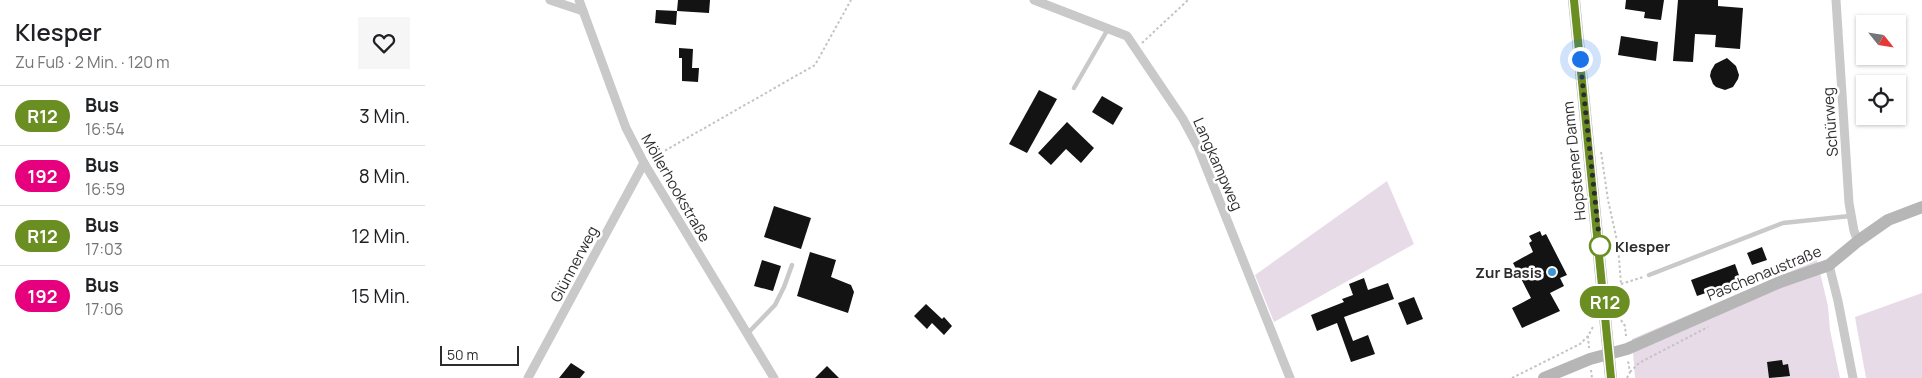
<!DOCTYPE html>
<html lang="de">
<meta charset="utf-8">
<style>
body{margin:0;font-family:Manrope,sans-serif;background:#f6f6f6;color:#202124;height:100vh;display:flex;flex-direction:column;font-size:19px;white-space:nowrap}
*{box-sizing:border-box;margin:0}
p{font-size:16px;color:#757577}
.icon{flex:none;width:28px;height:28px;fill:none;stroke:currentColor;stroke-width:2;stroke-linecap:round;stroke-linejoin:round}
.map{position:relative;flex:1;overflow:hidden}
.details{display:flex;flex-direction:column;background:#fff;width:425px}
.details>*{flex:none}
.badge{padding:0 10px;border-radius:16px;font-size:18px;line-height:32px}
.needle{width:32px;rotate:120deg}
.tools{position:absolute;left:1431px;top:15px;display:grid;gap:10px}
.tools a{display:grid;place-items:center;width:50px;height:50px;border-radius:0px;background:#fff;box-shadow:0 1px 4px #0004;font-size:25px}
.scale{position:absolute;left:15px;bottom:12px;width:79px;box-sizing:border-box;padding-left:5px;border:2px solid #2c2c2c;border-top:0;font-size:14px;line-height:18px;white-space:nowrap;color:#2c2c2c;-webkit-text-stroke:4px #fff;paint-order:stroke}
.you{position:absolute;width:25px;height:25px;margin:-12px;border:4px solid #fff;border-radius:50%;background:#1a73e8;box-shadow:0 0 0 8px #1a73e833}
.map>.badge{position:absolute;translate:-50% -50%;box-shadow:0 0 0 2px #fff}
.round{display:grid;place-items:center;flex:none;width:52px;height:52px;border-radius:0px;background:#f6f6f6}
.headline{display:flex;align-items:center;justify-content:space-between;height:85px;padding:0 15px}
h1{font-size:24px;font-weight:600;line-height:38px}
ul{padding:0;list-style:none}
li{display:flex;align-items:center;gap:15px;height:60px;padding:0 15px;border-top:1px solid #e0e0e0}
li div{flex:1}
li b{display:block;font-size:19px}
li em{font-style:normal}
li .badge{min-width:55px;font-weight:700;text-align:center}
main{display:flex;flex:1;min-height:0}
.map>svg:first-child{display:block}
.green{fill:#e7dbe8}
.building{fill:#131313}
.lines{fill:none;stroke-linecap:round;stroke-linejoin:round}
.path{stroke:#c3c3c3;stroke-width:2;stroke-dasharray:2.5 2.5;stroke-linecap:butt}
.lane{stroke:#c9c9c9;stroke-width:4.5}
.street{stroke:#c9c9c9;stroke-width:9}
.secondary{stroke:#b6b6b6;stroke-width:12}
.line-casing{stroke:#fff;stroke-width:11}
.line{stroke:#6b8e23;stroke-width:8}
.walk{stroke:#2c2c2c;stroke-width:5;stroke-dasharray:0 9}
.stop-dot{fill:#fff;stroke:#6b8e23;stroke-width:2.5}
.poi-dot{fill:#3f97d2;stroke:#fff;stroke-width:2}
.labels{text-anchor:middle;dominant-baseline:central;stroke-width:5;stroke-linejoin:round;paint-order:stroke}
.street-label{font-size:15px;fill:#2c2c2c;stroke:#fff}
.stop-label{font-size:15px;font-weight:bold;fill:#2c2c2c;stroke:#fff;text-anchor:start}
.poi-label{font-size:15px;font-weight:bold;fill:#2c2c2c;stroke:#fff;text-anchor:end}
</style>
<main>
<section class="details">
<div class="headline"><div><h1>Klesper</h1><p>Zu Fuß · 2 Min. · 120 m</p></div><a class="round"><svg class="icon" aria-label="heart" viewBox="0 0 24 24"><path d="M12 20l-8-8c-3-5 5-10 8-4 3-6 11-1 8 4z"/></svg></a></div>
<ul>
<li><span class="badge" style="background:#6b8e23;color:#fff">R12</span><div><b>Bus</b><p>16:54</p></div><em>3 Min.</em></li>
<li><span class="badge" style="background:#e6007e;color:#fff">192</span><div><b>Bus</b><p>16:59</p></div><em>8 Min.</em></li>
<li><span class="badge" style="background:#6b8e23;color:#fff">R12</span><div><b>Bus</b><p>17:03</p></div><em>12 Min.</em></li>
<li><span class="badge" style="background:#e6007e;color:#fff">192</span><div><b>Bus</b><p>17:06</p></div><em>15 Min.</em></li>
</ul>
</section>
<div class="map">
<svg width="1497" height="378" viewBox="0 0 1497 378">
<rect width="100%" height="100%" fill="#fff"/>
<!-- green -->
<g class="green">
<polygon points="962,181 989,244 849,322 830,275"/>
<polygon points="1392,260 1403,306 1405,330 1415,378 1210,378 1207,339"/>
<polygon points="1497,293 1497,378 1441,378 1430,317"/>
</g>
<!-- building -->
<g class="building">
<polygon points="253,0 285,0 284,13 252,11"/>
<polygon points="1201,0 1239,0 1236,20 1219,18 1220,12 1200,9"/>
<polygon points="1253,0 1293,0 1293,6 1318,8 1315,49 1290,47 1291,35 1270,34 1268,62 1248,61"/>
<polygon points="231,10 252,11 251,25 230,23"/>
<polygon points="1196,36 1233,42 1231,61 1193,55"/>
<polygon points="254,48 268,49 267,68 274,68 273,82 257,81 257,58 254,58"/>
<polygon points="1302,58 1311,66 1314,75 1313,79 1308,87 1300,90 1291,87 1288,84 1285,76 1286,71 1290,64"/>
<polygon points="614,90 632,99 602,153 584,144"/>
<polygon points="677,96 698,108 688,125 667,112"/>
<polygon points="642,122 669,148 656,163 641,149 626,165 613,153"/>
<polygon points="349,206 386,218 376,249 339,237"/>
<polygon points="1115,231 1117,236 1121,234 1142,275 1135,278 1139,286 1125,293 1135,311 1097,328 1087,308 1106,298 1088,263 1108,252 1104,243 1107,241 1104,236"/>
<polygon points="1337,247 1342,260 1327,265 1322,253"/>
<polygon points="385,252 411,260 406,277 426,285 429,292 423,313 372,296"/>
<polygon points="337,260 356,266 348,291 329,286"/>
<polygon points="1310,264 1316,281 1272,296 1266,280"/>
<polygon points="939,278 943,290 963,283 969,299 919,317 928,341 943,335 950,354 926,362 912,323 892,331 886,315 919,302 917,299 928,295 924,284"/>
<polygon points="989,297 998,319 982,325 973,303"/>
<polygon points="501,304 517,319 519,317 527,326 519,335 507,323 502,329 489,316"/>
<polygon points="1357,360 1358,365 1363,364 1365,376 1344,378 1342,362"/>
<polygon points="146,363 160,372 155,378 134,378"/>
<polygon points="402,366 414,378 390,378"/>
</g>
<g class="lines">
<!-- path -->
<g class="path">
<polyline points="717,43 763,0"/>
<polyline points="1176,152 1183,200 1193,245 1196,284 1194,295 1196,320 1200,326 1201,336"/>
<polyline points="227,158 390,65 426,0"/>
<polyline points="1196,284 1218,277"/>
<polyline points="1163,336 1164,348"/>
<polyline points="1166,370 1167,378"/>
<polyline points="1205,372 1214,363 1283,327"/>
<polyline points="1087,378 1155,344 1163,336 1169,325"/>
<polyline points="1202,378 1205,372 1203,361"/>
</g>
<!-- lane -->
<g class="lane">
<polyline points="649,88 683,29"/>
<polyline points="1224,275 1358,223 1425,216"/>
<polyline points="322,334 350,305 359,287 367,265"/>
</g>
<!-- street -->
<g class="street">
<polyline points="125,0 158,11"/>
<polyline points="154,0 201,128 219,163 349,378"/>
<polyline points="609,0 702,36 758,119 773,147 865,378"/>
<polyline points="1411,0 1424,203 1429,231 1433,241"/>
<polyline points="1404,265 1413,301 1428,378"/>
<polyline points="103,378 219,163"/>
</g>
<!-- secondary -->
<g class="secondary">
<polyline points="1149,0 1186,378"/>
<polyline points="1119,378 1165,359 1202,349 1355,282 1404,265 1433,241 1463,220 1497,207"/>
</g>
</g>
<g class="lines">
<!-- line casing -->
<g class="line-casing">
<polyline id="line" points="1149,0 1186,378"/>
</g>
<!-- line -->
<use href="#line" class="line"/>
<!-- walk -->
<polyline class="walk" points="1155,59 1175,246"/>
</g>
<!-- markers -->
<circle class="stop-dot" cx="1175" cy="246" r="10"/>
<circle class="poi-dot" cx="1127" cy="272" r="5"/>
<g class="labels">
<!-- street labels -->
<g class="street-label">
<text transform="translate(1405 122) rotate(-94)">Schürweg</text>
<text transform="translate(1149 161) rotate(-96)">Hopstener Damm</text>
<text transform="translate(793 164) rotate(66)">Langkampweg</text>
<text transform="translate(251 188) rotate(60)">Möllerhookstraße</text>
<text transform="translate(149 264) rotate(-62)">Glünnerweg</text>
<text transform="translate(1339 273) rotate(-22)">Paschenaustraße</text>
</g>
<!-- stop labels -->
<g class="stop-label">
<text x="1190" y="246">Klesper</text>
</g>
<!-- poi labels -->
<g class="poi-label">
<text x="1117" y="272">Zur Basis</text>
</g>
</g>
</svg>
<div class="tools">
<a><svg class="needle" viewBox="-14 -14 28 28"><path d="M0-13l5 13h-10z" fill="#e53935"/><path d="M0 13l5-13h-10z" fill="#757577"/></svg></a>
<a><svg class="icon" aria-label="locate" viewBox="0 0 24 24"><circle cx="12" cy="12" r="6"/><path d="M12 2v4M12 18v4M2 12h4M18 12h4"/></svg></a>
</div>
<div class="scale">50 m</div>
<div class="you" style="left:1155px;top:59px"></div>
<b class="badge" style="left:1180px;top:302px;background:#6b8e23;color:#fff">R12</b>
</div>
</main>
